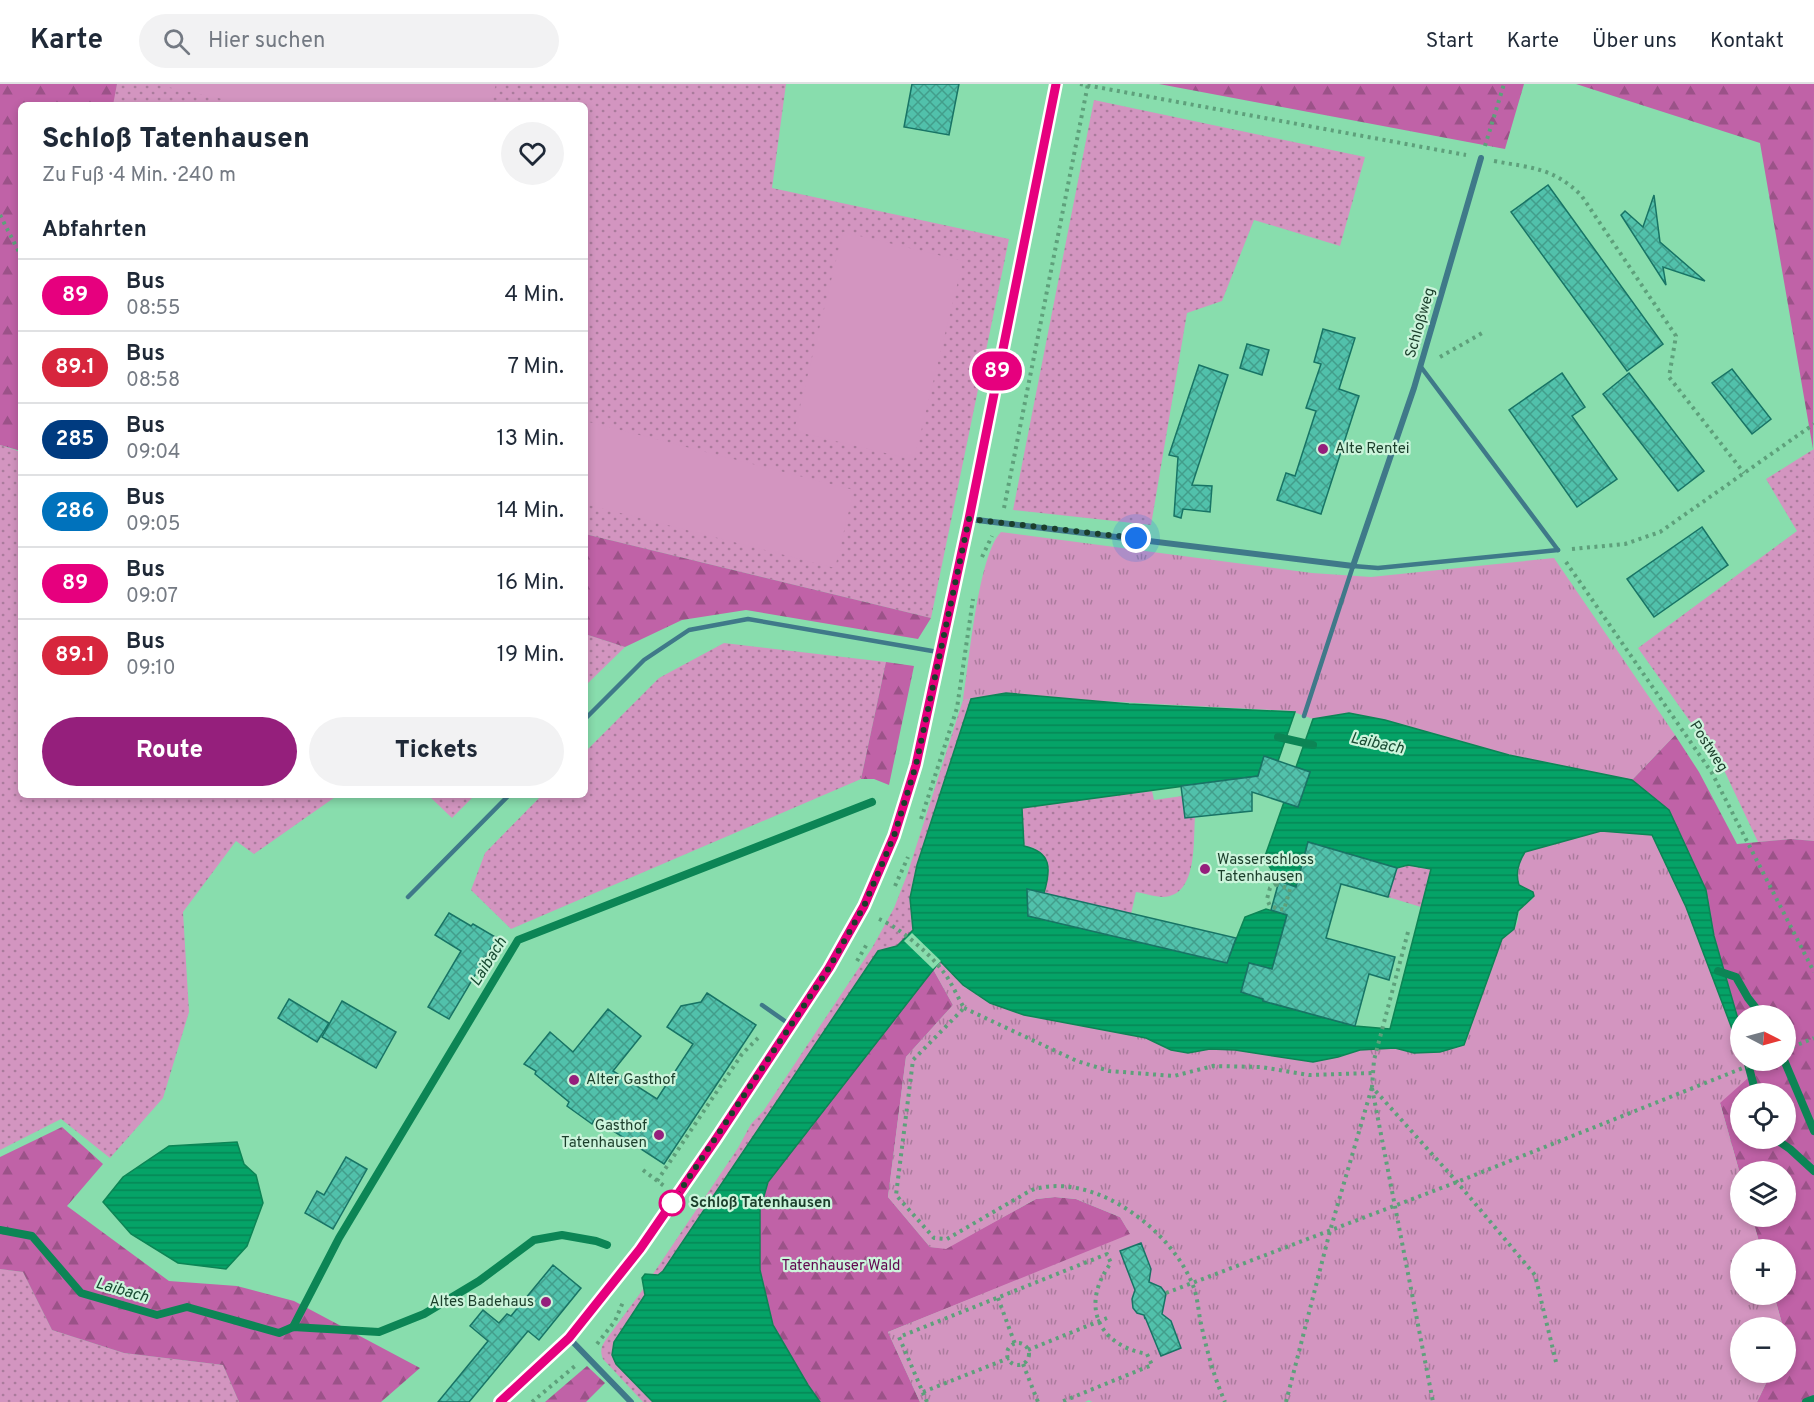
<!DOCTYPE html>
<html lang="de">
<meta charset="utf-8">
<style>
body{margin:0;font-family:Overpass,sans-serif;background:#f2f2f3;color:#1f2937;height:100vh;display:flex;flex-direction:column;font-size:22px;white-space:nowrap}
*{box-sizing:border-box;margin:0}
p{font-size:20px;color:#747a83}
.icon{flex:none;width:33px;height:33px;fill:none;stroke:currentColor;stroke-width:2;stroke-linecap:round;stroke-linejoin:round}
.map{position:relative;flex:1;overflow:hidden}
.drawer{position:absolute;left:18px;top:18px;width:570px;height:696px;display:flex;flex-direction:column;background:#fff;border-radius:9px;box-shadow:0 3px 9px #0003}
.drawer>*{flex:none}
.badge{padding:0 12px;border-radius:20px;font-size:21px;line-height:39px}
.needle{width:39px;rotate:96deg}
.tools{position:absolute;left:1730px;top:921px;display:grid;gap:12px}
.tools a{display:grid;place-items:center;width:66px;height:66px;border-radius:50%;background:#fff;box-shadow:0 3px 9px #0003;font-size:30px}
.you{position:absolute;width:30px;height:30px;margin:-15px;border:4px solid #fff;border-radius:50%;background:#1a73e8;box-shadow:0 0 0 9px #1a73e833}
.map>.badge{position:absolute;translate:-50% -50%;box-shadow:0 0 0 3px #fff}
h2{padding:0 24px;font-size:22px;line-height:54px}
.round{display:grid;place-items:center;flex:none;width:63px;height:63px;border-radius:32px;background:#f2f2f3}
.summary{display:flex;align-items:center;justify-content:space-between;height:102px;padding:0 24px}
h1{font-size:28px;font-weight:800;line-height:45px}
.button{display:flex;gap:12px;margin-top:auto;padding:12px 24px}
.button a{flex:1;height:69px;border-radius:36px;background:#951f7c;color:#fff;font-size:24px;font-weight:800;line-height:69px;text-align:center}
.button a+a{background:#f2f2f3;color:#1f2937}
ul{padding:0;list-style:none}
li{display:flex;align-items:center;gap:18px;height:72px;padding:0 24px;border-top:2px solid #e0e1e3}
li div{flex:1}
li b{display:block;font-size:22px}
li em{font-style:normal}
li .badge{min-width:66px;font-weight:700;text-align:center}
header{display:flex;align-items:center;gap:36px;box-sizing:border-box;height:84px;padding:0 30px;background:#fff;border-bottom:2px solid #e0e1e3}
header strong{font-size:28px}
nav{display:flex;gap:33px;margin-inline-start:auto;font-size:21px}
.search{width:420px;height:54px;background:#f2f2f3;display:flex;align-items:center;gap:15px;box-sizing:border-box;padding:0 21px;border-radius:33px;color:#747a83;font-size:22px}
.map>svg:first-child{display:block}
.grass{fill:url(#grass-dots)}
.forest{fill:url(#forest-firs);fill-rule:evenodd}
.park{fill:url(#park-tufts)}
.pitch{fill:#d395c0}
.water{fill:url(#water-rules);stroke:#0c8555;stroke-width:1.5}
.pier{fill:#88ddad}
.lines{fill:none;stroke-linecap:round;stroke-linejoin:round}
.stream{stroke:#0c8555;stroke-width:8}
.building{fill:url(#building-cross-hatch);stroke:#187465;stroke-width:1.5}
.path{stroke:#5ea07b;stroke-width:4;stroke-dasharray:3 4.5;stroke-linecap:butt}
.lane{stroke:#3f7989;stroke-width:4.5}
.street{stroke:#3f7989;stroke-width:6}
.secondary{stroke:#194e5c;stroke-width:12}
.line-casing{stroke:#fff;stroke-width:14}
.line{stroke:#e6007e;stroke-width:9}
.walk{stroke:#1b3e2b;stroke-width:6;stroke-dasharray:0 10.8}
.poi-dot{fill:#951f7c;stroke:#cbf4db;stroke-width:2}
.stop-dot{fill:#fff;stroke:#e6007e;stroke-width:3}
.labels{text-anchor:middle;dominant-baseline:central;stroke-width:4.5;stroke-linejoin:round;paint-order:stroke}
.street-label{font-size:15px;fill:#1b3e2b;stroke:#cbf4db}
.poi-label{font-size:15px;fill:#1b3e2b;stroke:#cbf4db;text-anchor:start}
.stop-label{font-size:15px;font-weight:bold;fill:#1b3e2b;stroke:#cbf4db;text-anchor:start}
.park-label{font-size:15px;fill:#61064f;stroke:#cbf4db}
.water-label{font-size:16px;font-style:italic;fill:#184b32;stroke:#cbf4db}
</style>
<header>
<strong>Karte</strong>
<div class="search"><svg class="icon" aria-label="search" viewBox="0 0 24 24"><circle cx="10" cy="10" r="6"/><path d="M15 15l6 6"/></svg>Hier suchen</div>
<nav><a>Start</a><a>Karte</a><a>Über uns</a><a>Kontakt</a></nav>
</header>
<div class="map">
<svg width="1814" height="1318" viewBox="0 0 1814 1318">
<defs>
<pattern id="grass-dots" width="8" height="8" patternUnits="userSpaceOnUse" patternTransform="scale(1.5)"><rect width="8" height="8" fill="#d395c0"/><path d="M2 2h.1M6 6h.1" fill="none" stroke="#aa7b9c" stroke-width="1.8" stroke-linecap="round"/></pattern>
<pattern id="forest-firs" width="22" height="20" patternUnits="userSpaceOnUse" patternTransform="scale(1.5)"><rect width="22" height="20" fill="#c062a7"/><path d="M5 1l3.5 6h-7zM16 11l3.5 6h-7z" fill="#9b5288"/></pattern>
<pattern id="park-tufts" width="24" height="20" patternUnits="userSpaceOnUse" patternTransform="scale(1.5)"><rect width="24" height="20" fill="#d395c0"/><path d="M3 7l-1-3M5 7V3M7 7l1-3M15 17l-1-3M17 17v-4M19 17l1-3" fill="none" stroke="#aa7b9c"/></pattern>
<pattern id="water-rules" width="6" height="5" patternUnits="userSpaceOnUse" patternTransform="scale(1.5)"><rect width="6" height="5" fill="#05a367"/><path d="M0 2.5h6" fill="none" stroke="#068655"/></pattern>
<pattern id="building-cross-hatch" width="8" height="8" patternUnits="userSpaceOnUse" patternTransform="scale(1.5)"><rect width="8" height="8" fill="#51c1ab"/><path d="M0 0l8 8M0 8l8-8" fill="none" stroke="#429e8b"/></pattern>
</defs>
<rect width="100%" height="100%" fill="#88ddad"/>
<!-- grass -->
<g class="grass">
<polygon points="117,0 786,0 772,104 1009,155 931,534 585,450 585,21 112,21"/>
<polygon points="1094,16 1365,73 1340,162 1254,136 1222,217 1187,229 1151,441 1013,426"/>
<polygon points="0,361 21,368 21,711 338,711 254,770 236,757 183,828 189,928 163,1014 110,1074 61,1035 0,1066"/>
<polygon points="1814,365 1814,757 1791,755 1758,758 1723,684 1638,564 1797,447 1766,395"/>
<polygon points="585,550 625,563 585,602"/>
<polygon points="724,559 886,578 861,695 511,845 471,806 485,769 542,711 585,711 585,668 659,594"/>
<polygon points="971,615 917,781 910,814 914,846 897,862 889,863 663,1187 658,1191 653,1190 738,1064 751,1040 764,1026 872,864 894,824 907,791 963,616"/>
<path d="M1152,707l2,9 28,-4 3,22 10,-1c-2,24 3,79 -32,80 -8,0 -19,-4 -27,-5l-5,22 -87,-21 5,-24 -15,-21 -10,-1 -3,-39z"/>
<polygon points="428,711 475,711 452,734"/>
<polygon points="1408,781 1431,785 1421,823 1388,813 1397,784"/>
<polygon points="0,1185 23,1188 52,1246 124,1269 223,1281 239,1318 0,1318"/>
<path d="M644,1204l1,7 -3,6 -28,41 2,22 37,38h-10l-40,-43c-3,-8 -2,-12 2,-18z"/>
</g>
<!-- forest -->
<g class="forest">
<polygon points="0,0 117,0 113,21 21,21 21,367 0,361"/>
<polygon points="1159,0 1524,0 1505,65"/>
<polygon points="1576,0 1814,0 1813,365 1760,59"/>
<polygon points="585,450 931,534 918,555 746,526 682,536 625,563 585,550"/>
<polygon points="886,578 914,582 889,701 874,695 861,695"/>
<path d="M1675,651l24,37 38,72 54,-5 23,2v561h-57l14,-29 14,-1v-44l-2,-1 -9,-32 11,-1v-44l-24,-1 -9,-32 33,-1v-44h-45v2l-20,-71 -21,-160 41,107v10h45v-44h-45v10l-26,-90 -8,-46 -37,-80 -37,-30zM1740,1010h45v44h-45z"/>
<polygon points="933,885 953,921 906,973 888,1113 930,1163 946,1164 1036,1115 1055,1113 1076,1115 1120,1133 1131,1151 888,1248 920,1318 820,1318 808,1301 773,1241 760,1186 760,1126 768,1098"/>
<polygon points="62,1043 103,1080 67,1122 169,1197 237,1202 294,1217 420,1284 381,1318 239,1318 223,1281 124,1269 52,1246 23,1188 0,1185 0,1073"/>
<polygon points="587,1282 605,1299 586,1318 545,1318"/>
</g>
<!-- park -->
<g class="park">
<path d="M1001,448l311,41 59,4 183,-19 121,177 -43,45 -123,-25 -124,-35 -36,-7 -36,6 -22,-8 -230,-12 -55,-6 -43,7c6,-36 15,-145 38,-168z"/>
<path d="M1601,747l51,4 34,72 54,143v10l3,1 5,17 -28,25 20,71v42l12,1 9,32 -21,1v44l34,1 9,32 -43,1v44l31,1 -14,29h-665l-3,-2 -4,2h-165l-32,-70 242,-98 -10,-17 -44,-18 -21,-2 -19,2 -90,50 -16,-2 -42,-50 18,-140 47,-52 -20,-36 8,-8 22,24 27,18 34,12 122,23 25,12 17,3 22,-4 25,1 78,12 47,-12 35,-2 19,5 50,-8 38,-106c3,-3 9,-6 12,-10 9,-13 -2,-19 18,-29l1,-8 -14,-7c-4,-12 -1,-22 6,-33z"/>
</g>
<!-- pitch -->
<g class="pitch">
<polygon points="154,0 496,0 490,21 250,21"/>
<polygon points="843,148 963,177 914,376 794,347"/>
<polygon points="585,337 854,406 835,484 585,420"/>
</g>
<!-- water -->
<g class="water">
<path d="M1006,609l123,11 166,8 -17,49 -14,-5 -6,20 -236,32 2,38c28,6 27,23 20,47l-17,-3 1,26 199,46 18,-45 21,-8 21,6 -15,54 -23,-6 -8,29 22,7v2l92,25 35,3 41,-160 -23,-4 -11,3 -89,-26 -12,44 -17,-5 -15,-22 20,-57 14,5 12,-35 -14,-5 17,-48 36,-6 36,7 124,35 123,25 37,30 37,80 8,46 26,90v24l-54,-143 -34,-72 -51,-4 -76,21c-7,11 -10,21 -6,33l14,7 1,4 -16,15 -4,18 -12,10 -38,106 -24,7 -26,1 -19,-5 -35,2 -22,7 -25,5 -78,-12 -25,-1 -22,4 -17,-3 -25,-12 -122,-23 -34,-12 -27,-18 -23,-24 -172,221 -8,28v60l13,55 35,60 12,17h-167l-37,-38 -4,-9 2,-13 31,-47 -3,-17 3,-4 13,1 5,-4 215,-320 19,-5 16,-16 -3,-32 7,-33 54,-166z"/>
<polygon points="237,1058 244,1080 256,1091 263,1119 247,1162 226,1185 178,1179 131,1150 103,1118 123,1093 169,1062"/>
</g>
<!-- pier -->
<polygon class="pier" points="912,849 941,877 933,885 904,857"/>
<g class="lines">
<!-- stream -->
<g class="stream">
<polyline points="1278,653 1313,661"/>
<polyline points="1718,887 1736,893 1748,914 1762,932"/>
<polyline points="1747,976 1756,1010"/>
<polyline points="1784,976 1814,1047"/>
<polyline points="1774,1054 1790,1065 1814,1087"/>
<polyline points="0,1146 32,1152 81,1209 157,1231 187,1223 279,1249 293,1243 379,1248 424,1230 479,1197 534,1156 562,1151 596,1157 607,1161"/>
<polyline points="293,1243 339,1154 518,856 872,718"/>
<polyline points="1806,1318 1814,1315"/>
</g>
</g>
<!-- building -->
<g class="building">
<polygon points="912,0 959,0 949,51 904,43"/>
<polygon points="1548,101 1663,260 1627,287 1511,128"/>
<polygon points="1654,111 1660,158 1705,197 1663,183 1666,201 1621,131 1625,127 1643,143"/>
<polygon points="1323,245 1355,254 1339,305 1359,312 1321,430 1277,416 1286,389 1295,392 1316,327 1306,324 1321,280 1314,278"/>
<polygon points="1247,260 1269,266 1262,291 1240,284"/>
<polygon points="1199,281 1228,291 1192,401 1212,402 1210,428 1183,425 1181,434 1174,432 1178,373 1169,371"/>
<polygon points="1732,285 1771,335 1752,350 1712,299"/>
<polygon points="1562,289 1585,323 1572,332 1617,395 1577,423 1509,326"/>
<polygon points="1629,289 1704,387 1678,407 1603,310"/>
<polygon points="1702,443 1728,481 1654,533 1627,495"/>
<polygon points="1264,672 1310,688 1298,723 1252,708 1252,727 1185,734 1181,702 1258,692"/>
<polygon points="1308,758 1397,784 1388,813 1341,800 1326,854 1395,873 1389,896 1369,890 1355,942 1263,917 1263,915 1241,908 1249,879 1272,885 1287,831 1271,826 1279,797 1296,803"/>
<polygon points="1027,805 1044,809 1236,854 1227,879 1028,832"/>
<polygon points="449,829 471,842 473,840 497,854 449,935 428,923 461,867 435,851"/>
<polygon points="707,909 756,941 664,1080 595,1035 592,1040 578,1030 567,1022 569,1018 535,990 536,987 524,980 550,948 573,968 608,925 641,952 613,987 657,1015 693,960 667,943 681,922 701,918"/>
<polygon points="289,915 329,939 317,958 278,934"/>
<polygon points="342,917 396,948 376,984 322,953"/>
<polygon points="346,1073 367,1085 333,1145 305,1129 317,1107 324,1111"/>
<polygon points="1141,1159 1151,1185 1149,1198 1161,1203 1166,1210 1162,1230 1171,1237 1181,1264 1161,1272 1145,1233 1145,1235 1144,1231 1137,1229 1133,1224 1132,1215 1135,1206 1120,1167"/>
<polygon points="553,1181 581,1204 539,1256 528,1247 469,1318 438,1318 488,1257 470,1242 483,1226 499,1239 507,1230 511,1232"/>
</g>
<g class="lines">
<!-- path -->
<g class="path">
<polyline points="1080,0 1466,71"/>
<polyline points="1485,62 1504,0"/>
<path d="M1494,77c37,7 58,6 87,34l95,141 -7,41 75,96"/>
<polyline points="0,131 21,172"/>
<polyline points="1440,273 1484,248"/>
<polyline points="1004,424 1088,0"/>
<polyline points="1572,465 1625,460 1660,448 1814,340"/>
<polyline points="982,473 992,452"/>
<polyline points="1566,478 1712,689 1814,888"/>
<polyline points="921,735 957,624 973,515"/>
<polygon points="1276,800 1290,805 1284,826 1270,822 1267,815 1270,804"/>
<polyline points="895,802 908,773"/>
<path d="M879,835c21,9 49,33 63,51 9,11 15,26 22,38l-51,52 -17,135 38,43 13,1c22,-13 45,-26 67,-39 8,-4 17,-11 25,-12 59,-13 131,42 153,95 5,11 6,24 8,36 6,28 13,56 25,83"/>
<polyline points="1408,848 1374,976 1372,1003 1457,1098 1535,1191 1556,1278"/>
<polyline points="857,877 867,860"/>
<polyline points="964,924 1077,977 1109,987 1174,992 1213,982 1261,983 1309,991 1373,989"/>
<polyline points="1785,966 1814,954"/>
<polyline points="1372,1004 1433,1318"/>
<polyline points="643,1086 664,1102"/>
<polyline points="657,1097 742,970 759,953"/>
<polyline points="1166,1209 1457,1098 1763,976"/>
<polyline points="998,1214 1015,1260"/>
<circle cx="1018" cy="1270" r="11"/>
<polyline points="597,1260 615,1237 623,1218"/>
<polyline points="1028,1266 1107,1234"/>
<polyline points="1023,1280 1038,1318"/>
<polyline points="923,1308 1009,1274"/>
<polyline points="532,1318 575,1282"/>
<path d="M927,1318l-28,-65 208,-83 4,9c-31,41 -14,82 36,91l5,11 -91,37"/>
<polyline points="1286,1318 1330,1147 1372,1003"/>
</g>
<!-- lane -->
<g class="lane">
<polyline points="1421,283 1558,466"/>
<polyline points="1304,632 1353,482 1378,484 1558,466"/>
<polyline points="585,635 644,576 689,546 748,535 938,568"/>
<polyline points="408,813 509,711"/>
<polyline points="762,921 789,940"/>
</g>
<!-- street -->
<g class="street">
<polyline points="969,435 1353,482 1414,304 1481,74"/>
<polyline points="569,1254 631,1318"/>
</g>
<!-- secondary -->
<polyline class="secondary" points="500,1318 569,1254 640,1165 716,1055 829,884 864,822 894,752 916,681 969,435 1056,0"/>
</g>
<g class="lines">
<!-- line casing -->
<g class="line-casing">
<polyline id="line" points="500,1318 569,1254 640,1165 716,1055 829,884 864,822 894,752 916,681 969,435 1056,0"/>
</g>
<!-- line -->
<use href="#line" class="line"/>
<!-- walk -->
<polyline class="walk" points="672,1119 829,884 864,822 894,752 916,681 969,435 1136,454"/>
</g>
<!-- markers -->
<g class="poi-dot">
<circle cx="1323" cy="365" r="6"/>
<circle cx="1205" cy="785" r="6"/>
<circle cx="574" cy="996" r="6"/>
<circle cx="659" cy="1051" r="6"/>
<circle cx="546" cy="1218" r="6"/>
</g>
<circle class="stop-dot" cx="672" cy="1119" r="12"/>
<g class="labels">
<!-- street labels -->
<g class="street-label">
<text transform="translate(1421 239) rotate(-74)">Schloßweg</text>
<text transform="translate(1708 663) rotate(57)">Postweg</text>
</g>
<!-- poi labels -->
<g class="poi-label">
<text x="1335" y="365">Alte Rentei</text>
<text x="1217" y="776">Wasserschloss<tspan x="1217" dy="17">Tatenhausen</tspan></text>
<text x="586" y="996">Alter Gasthof</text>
<text x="647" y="1042" text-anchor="end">Gasthof<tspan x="647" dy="17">Tatenhausen</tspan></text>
<text x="534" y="1218" text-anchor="end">Altes Badehaus</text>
</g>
<!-- stop labels -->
<g class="stop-label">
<text x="690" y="1119">Schloß Tatenhausen</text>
</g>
<!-- park labels -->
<g class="park-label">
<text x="841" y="1182">Tatenhauser Wald</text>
</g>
<!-- water labels -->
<g class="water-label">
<text transform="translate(1377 660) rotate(12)">Laibach</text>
<text transform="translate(489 878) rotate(-58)">Laibach</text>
<text transform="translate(122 1207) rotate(16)">Laibach</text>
</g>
</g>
</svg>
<div class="tools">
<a><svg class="needle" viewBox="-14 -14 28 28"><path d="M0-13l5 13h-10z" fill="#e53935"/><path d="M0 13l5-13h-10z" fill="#747a83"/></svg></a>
<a><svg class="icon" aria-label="locate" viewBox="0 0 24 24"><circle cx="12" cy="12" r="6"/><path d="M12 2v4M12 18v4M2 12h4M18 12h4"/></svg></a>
<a><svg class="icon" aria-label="layers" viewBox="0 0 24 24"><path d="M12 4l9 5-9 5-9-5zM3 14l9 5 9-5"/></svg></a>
<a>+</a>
<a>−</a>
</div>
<div class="you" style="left:1136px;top:454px"></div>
<b class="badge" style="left:997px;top:287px;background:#e6007e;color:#fff">89</b>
<section class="drawer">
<div class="summary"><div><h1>Schloß Tatenhausen</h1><p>Zu Fuß · 4 Min. · 240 m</p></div><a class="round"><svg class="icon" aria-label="heart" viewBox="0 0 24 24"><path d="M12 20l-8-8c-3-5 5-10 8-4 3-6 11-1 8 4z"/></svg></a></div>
<h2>Abfahrten</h2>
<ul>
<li><span class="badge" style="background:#e6007e;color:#fff">89</span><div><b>Bus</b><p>08:55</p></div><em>4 Min.</em></li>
<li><span class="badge" style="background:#d7263d;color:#fff">89.1</span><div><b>Bus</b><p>08:58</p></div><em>7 Min.</em></li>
<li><span class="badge" style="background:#003b80;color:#fff">285</span><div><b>Bus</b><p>09:04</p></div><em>13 Min.</em></li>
<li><span class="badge" style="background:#0072bc;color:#fff">286</span><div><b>Bus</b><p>09:05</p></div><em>14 Min.</em></li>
<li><span class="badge" style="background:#e6007e;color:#fff">89</span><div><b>Bus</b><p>09:07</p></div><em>16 Min.</em></li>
<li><span class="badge" style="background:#d7263d;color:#fff">89.1</span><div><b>Bus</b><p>09:10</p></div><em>19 Min.</em></li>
</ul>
<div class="button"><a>Route</a><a>Tickets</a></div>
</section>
</div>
